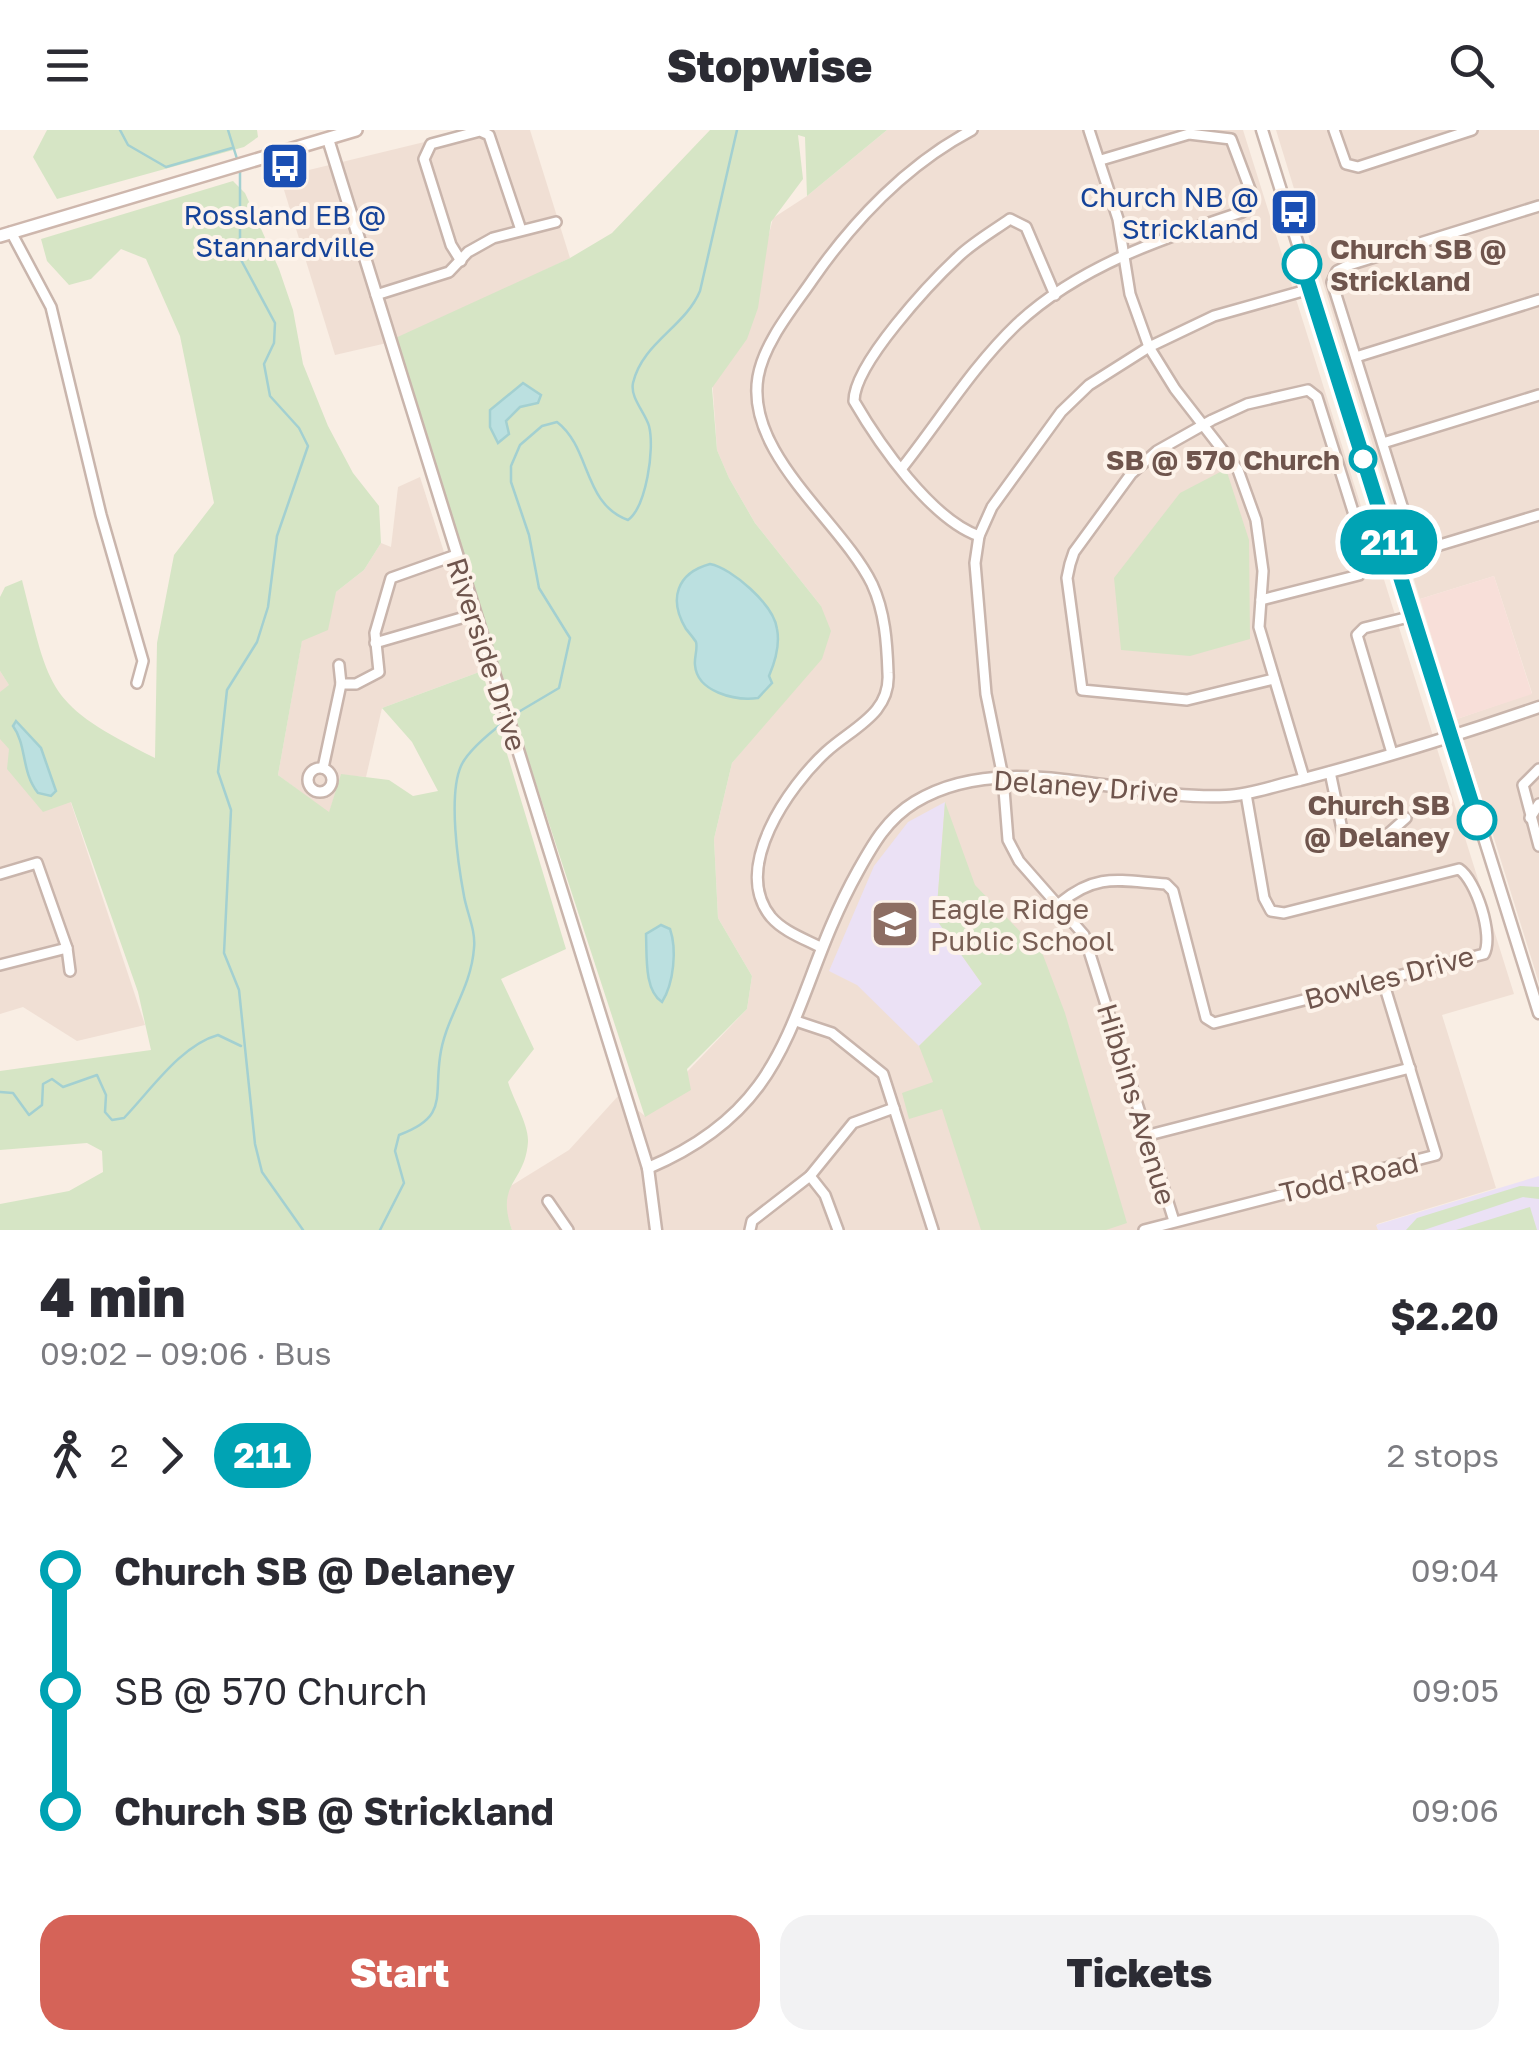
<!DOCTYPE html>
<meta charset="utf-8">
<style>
body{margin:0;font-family:"Golos Text",sans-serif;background:#f2f2f3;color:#2b2b33;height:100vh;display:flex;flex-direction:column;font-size:38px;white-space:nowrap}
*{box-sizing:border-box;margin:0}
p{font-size:32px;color:#7c7c81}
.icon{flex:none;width:55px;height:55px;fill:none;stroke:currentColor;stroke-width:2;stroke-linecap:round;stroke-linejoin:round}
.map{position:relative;height:1100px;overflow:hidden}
.side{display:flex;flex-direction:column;background:#fff;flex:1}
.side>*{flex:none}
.badge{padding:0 20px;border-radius:32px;font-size:35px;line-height:65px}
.map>.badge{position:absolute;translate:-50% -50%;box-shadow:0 0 0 5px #fff}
.legs{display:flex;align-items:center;gap:15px;height:110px;padding:0 40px;font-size:32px}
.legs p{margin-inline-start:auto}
.overview{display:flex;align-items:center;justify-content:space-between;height:170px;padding:0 40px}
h1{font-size:55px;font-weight:800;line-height:75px}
.cta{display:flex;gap:20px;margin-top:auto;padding:20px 40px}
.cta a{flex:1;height:115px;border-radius:30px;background:#d56358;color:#fff;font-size:40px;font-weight:800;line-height:115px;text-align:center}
.cta a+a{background:#f2f2f3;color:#2b2b33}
ul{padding:0 40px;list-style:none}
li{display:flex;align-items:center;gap:35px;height:120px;font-size:38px}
li i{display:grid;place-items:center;width:15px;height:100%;margin:0 12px;background:currentColor}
li i::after{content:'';width:25px;height:25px;margin:-12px;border:8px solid;border-radius:50%;background:#fff}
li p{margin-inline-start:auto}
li:first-child i{background:linear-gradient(#0000 50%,currentColor 0)}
li:last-child i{background:linear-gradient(currentColor 50%,#0000 0)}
header{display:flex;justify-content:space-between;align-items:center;height:130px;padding:0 40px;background:#fff;font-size:45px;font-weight:800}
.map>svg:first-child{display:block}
.residential{fill:#f0dfd4}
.commercial{fill:#f8dfd9}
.education{fill:#ebe1f5}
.green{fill:#d6e5c5}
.water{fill:#bbe0e0;stroke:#a3d0d1;stroke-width:2.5}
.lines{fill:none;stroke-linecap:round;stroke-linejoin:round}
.stream{stroke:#a3d0d1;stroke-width:2.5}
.minor-casing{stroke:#c9b5ac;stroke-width:14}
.tertiary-casing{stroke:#c9b5ac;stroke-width:15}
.secondary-casing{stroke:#ceb7ad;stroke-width:16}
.minor{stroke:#fff;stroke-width:9}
.tertiary{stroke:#fff;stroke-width:10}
.secondary{stroke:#fff;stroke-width:11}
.line-1-casing{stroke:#fff;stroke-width:22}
.line-1{stroke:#00a3b4;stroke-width:15}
.stop-1-dot{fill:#fff;stroke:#00a3b4;stroke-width:5}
.labels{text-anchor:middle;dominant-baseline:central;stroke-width:8;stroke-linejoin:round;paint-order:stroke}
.transit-label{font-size:28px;fill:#164399;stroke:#fdf3ea;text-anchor:end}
.stop-label{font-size:28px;font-weight:bold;fill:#6f554d;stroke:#fdf3ea;text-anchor:end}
.street-label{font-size:28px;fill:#6f554d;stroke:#fdf3ea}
.education-label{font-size:28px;fill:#785e54;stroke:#fdf3ea;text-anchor:start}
</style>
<header><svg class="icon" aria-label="menu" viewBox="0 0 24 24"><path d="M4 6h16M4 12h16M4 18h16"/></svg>Stopwise<svg class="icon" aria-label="search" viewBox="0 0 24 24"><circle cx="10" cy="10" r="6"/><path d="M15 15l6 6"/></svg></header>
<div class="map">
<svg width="1539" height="1100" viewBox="0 0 1539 1100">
<rect width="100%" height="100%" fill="#f9eee4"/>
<!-- residential -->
<g class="residential">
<polygon points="474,0 530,0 570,128 400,210 335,225 280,47"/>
<polygon points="887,0 1243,0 1514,864 1442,885 1496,1058 1377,1094 1378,1100 512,1100 504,1077 509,1057 569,1020 619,965 645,986 747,879 752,846 718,788 714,709 732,633 766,592 821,476 755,393 729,348 717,320 712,247 759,145 773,88 807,66"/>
<polygon points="1276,0 1539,0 1539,853 1457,589 1532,563 1494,446 1420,469"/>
<polygon points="420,347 482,541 382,578 366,647 341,645 329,683 278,645 302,510 336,462 364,440 381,413 391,417 398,357"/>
<polygon points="0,541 55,625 145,895 77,911 23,877 0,884"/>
</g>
<!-- commercial -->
<polygon class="commercial" points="1494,446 1532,564 1457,589 1420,469"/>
<!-- education -->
<g class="education">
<polygon points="945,672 936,789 982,854 919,916 857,855 829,841 874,736 908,692"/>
<polygon points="1539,1046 1539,1100 1378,1100 1376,1095"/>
</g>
<!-- green -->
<g class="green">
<polygon points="47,0 257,0 258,7 244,17 57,69 33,27"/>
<polygon points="710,0 887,0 807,66 805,7 798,5 803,49 771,92 758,178 747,209 712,258 717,320 729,348 755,393 821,476 831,501 822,529 732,633 714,709 718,788 752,846 747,879 687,939 691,960 645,987 391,210 570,128 612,103"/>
<path d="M233,51l12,12 34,76 14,41 10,54 25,62 25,47 26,33 2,37 -17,27 -28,22 -8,38 -26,11 -24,134 51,37 12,-38 48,6 24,16 25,-5 -26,-49 -30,-34 100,-37 84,278 -65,30 33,70 -26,33c5,17 21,43 20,60 -3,42 -33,40 -16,88h-512v-26l69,-13 34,-19 -1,-21 -15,-8 -87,7v-79l151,-21 -13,-58 -67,-190 -28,10 -36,-43 2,-20 -9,-10v-47l9,-7 -9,-14v-74l5,-10 17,-7c29,114 24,123 133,178l2,-115 17,-88 40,-52 -34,-167 -34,-77 -25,-10 -30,30 -22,6 -22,-24 -6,-22z"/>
<polygon points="1226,339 1249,410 1250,509 1190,526 1121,520 1114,448 1180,363"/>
<polygon points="945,672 975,755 1043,825 1065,883 1127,1093 1106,1100 981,1100 942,979 909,989 902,963 933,952 919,916 982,854 936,789"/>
<polygon points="1520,1056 1539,1057 1539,1069 1523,1067 1424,1100 1406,1100 1417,1088"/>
<polygon points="1530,1077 1537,1100 1456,1100"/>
</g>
<!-- water -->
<g class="water">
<polygon points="523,253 541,265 538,273 520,277 506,291 509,304 498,313 490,297 490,280"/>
<path d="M710,434c22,4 64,41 67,65 3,15 -2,33 -8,47l3,7 -14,15c-23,3 -61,-6 -63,-33 -1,-7 3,-17 1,-23 -1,-2 -9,-12 -10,-13 -18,-30 -9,-56 24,-65z"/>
<path d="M16,591l25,27 15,43 -5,5 -13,-3c-17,-21 -11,-48 -25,-67z"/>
<path d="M661,795l9,4c7,20 4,54 -8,73 -18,-12 -15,-46 -16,-68z"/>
</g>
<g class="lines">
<!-- stream -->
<g class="stream">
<polyline points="120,0 128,15 166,37 232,18"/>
<polyline points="228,0 238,32"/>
<polyline points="240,40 240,128 275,193 274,213 264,234 270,266 299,298 308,316 277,406 268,477 257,512 227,560 218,642 231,680 224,823 239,860 255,1014 262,1042 303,1100"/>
<path d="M510,587l49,-29 11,-50 -31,-50 -10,-53 -18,-53v-16l9,-21 22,-19 15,-4c34,26 26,82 71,98 18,-13 27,-71 21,-94 -4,-14 -19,-28 -16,-43 9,-40 52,-56 67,-92l37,-161"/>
<path d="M0,962l13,1 16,22 13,-10 1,-21 9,-5 11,8 34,-12 9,20 -1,17 7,8 12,-2c26,-27 57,-73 94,-83l23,11"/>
<path d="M380,1100l24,-47 -9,-32 4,-16c49,-18 35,-37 41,-78 5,-39 31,-67 34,-109 2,-17 -7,-35 -10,-52 -6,-32 -16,-101 -3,-130 7,-16 30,-34 43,-44"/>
</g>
<!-- minor casing -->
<g class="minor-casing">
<g id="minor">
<polyline points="1089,0 1118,89 1130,164 1149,217 1175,259 1238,340 1256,390 1263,441 1259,497 1304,648"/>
<polyline points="1334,0 1346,34 1358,37 1472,0"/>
<polyline points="1539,76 1349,135 1337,141 1332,152 1413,411 1420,419 1430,418 1539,385"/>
<polyline points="11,102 51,177 101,385 143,531 137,553"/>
<polyline points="461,131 451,115 424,29 431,14 480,1 489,5 521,100"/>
<polyline points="376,165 449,142 468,122 493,108 556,92"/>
<polyline points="1356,227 1539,170"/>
<polyline points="1383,313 1539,265"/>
<path d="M902,338c38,-48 71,-102 115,-144 62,-58 146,-86 225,-112l9,-8v-12l-20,-53 -42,-5 -88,26"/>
<path d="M979,406c-48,-17 -100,-92 -125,-135 0,-37 77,-119 105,-145 15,-14 34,-25 51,-37l16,8 29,68"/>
<polyline points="1261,470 1359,445 1368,429 1317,267 1308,260 1247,274 1212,290 1157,321 1131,344 1074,422 1070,434 1067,448 1082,560 1187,570 1274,549"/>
<polyline points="375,513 475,484"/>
<polyline points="339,535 341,554"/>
<polyline points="1392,623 1357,505 1364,498 1413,486"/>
<circle cx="320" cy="650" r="12"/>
<polyline points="323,638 341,554 356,554 379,542 375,503 391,448 456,425"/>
<polyline points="1539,639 1523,655 1539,716"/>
<polyline points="1330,642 1343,704 1349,710 1388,704 1406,688"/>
<polyline points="1530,688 1539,674"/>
<polyline points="0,744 37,733 67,818 70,841"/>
<path d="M1060,773c38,-31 60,-22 106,-19l7,7 33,127 8,5 270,-69c10,-18 -8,-74 -25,-85l-175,44 -13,-2 -7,-13 -18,-104"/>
<path d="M822,818c-17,-9 -38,-16 -51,-31 -40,-49 18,-131 55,-165 26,-24 65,-38 62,-79 -1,-30 -3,-61 -16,-89 -31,-63 -127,-130 -114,-207 6,-35 36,-70 55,-98 41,-59 95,-115 159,-149"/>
<polyline points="0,835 67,818"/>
<polyline points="796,891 832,903 883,944 933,1100"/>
<polyline points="1149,1005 1410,938"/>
<polyline points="810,1046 825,1065 838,1100"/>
<polyline points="548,1071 568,1100"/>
<polyline points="1174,1091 1084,805 1019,731 1008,710 1003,647 986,564 975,433 979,406 992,377 1061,282 1089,255 1149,217 1214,186 1310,159"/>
<polyline points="750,1100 752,1091 810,1046 853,993 894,978"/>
<polyline points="1144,1100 1436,1025 1383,851"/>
</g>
</g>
<!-- tertiary casing -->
<g class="tertiary-casing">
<g id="tertiary">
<polyline points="1262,0 1539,883"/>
<polyline points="328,9 648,1038 656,1100"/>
<path d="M648,1038c154,-65 139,-170 210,-297 15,-27 29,-52 57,-69 89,-55 213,-1 311,-6 25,-1 50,-11 74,-16 81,-21 161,-46 239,-73"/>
</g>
</g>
<!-- secondary casing -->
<g class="secondary-casing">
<polyline id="secondary" points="0,106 356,0"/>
</g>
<!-- minor -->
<use href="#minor" class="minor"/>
<!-- tertiary -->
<use href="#tertiary" class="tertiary"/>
<!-- secondary -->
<use href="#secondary" class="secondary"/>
</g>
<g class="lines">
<!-- line-1 casing -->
<g class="line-1-casing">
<polyline id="line-1" points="1302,134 1477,690"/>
</g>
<!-- line-1 -->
<use href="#line-1" class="line-1"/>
</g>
<!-- icons -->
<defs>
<g id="bus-square" transform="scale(2.5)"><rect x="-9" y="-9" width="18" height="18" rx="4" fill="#1a4fb4" stroke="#fdf3ea"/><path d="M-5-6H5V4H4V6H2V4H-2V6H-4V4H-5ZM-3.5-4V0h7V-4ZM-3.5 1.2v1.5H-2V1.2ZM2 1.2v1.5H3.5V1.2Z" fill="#fff"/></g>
<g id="school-square" transform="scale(2.5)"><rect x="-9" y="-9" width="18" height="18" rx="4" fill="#8d6e63" stroke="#fdf3ea"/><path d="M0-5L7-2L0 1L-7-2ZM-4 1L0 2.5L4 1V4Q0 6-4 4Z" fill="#fff"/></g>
</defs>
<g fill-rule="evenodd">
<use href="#bus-square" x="285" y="36"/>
<use href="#bus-square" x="1294" y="82"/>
<use href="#school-square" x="895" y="794"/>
</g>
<!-- markers -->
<g class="stop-1-dot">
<circle cx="1302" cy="134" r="18"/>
<circle cx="1363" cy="329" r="12"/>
<circle cx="1477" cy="690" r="18"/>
</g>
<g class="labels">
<!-- transit labels -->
<g class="transit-label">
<text x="1259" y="66">Church NB @<tspan x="1259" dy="32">Strickland</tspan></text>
<text x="285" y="84" text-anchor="middle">Rossland EB @<tspan x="285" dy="32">Stannardville</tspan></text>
</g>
<!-- stop labels -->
<g class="stop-label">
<text x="1330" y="118" text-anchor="start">Church SB @<tspan x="1330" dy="32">Strickland</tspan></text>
<text x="1340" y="329">SB @ 570 Church</text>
<text x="1450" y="674">Church SB<tspan x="1450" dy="32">@ Delaney</tspan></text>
</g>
<!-- street labels -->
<g class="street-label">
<text transform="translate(487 524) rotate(72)">Riverside Drive</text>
<text transform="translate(1086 656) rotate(4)">Delaney Drive</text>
<text transform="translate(1389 847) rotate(-15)">Bowles Drive</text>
<text transform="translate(1137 974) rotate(73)">Hibbins Avenue</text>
<text transform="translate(1349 1047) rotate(-13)">Todd Road</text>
</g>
<!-- education labels -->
<g class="education-label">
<text x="930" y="778">Eagle Ridge<tspan x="930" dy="32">Public School</tspan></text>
</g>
</g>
</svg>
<b class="badge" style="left:1389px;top:412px;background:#00a3b4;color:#fff">211</b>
</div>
<section class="side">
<div class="overview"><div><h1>4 min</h1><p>09:02 – 09:06 · Bus</p></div><b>$2.20</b></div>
<div class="legs"><svg class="icon" aria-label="walk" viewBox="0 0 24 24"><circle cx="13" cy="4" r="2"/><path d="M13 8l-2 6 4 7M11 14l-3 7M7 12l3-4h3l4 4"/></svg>2<svg class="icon" aria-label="forward" viewBox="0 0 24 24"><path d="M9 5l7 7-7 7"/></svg><b class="badge" style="background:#00a3b4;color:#fff">211</b><p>2 stops</p></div>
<ul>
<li><i style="color:#00a3b4"></i><b>Church SB @ Delaney</b><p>09:04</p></li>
<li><i style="color:#00a3b4"></i><span>SB @ 570 Church</span><p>09:05</p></li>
<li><i style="color:#00a3b4"></i><b>Church SB @ Strickland</b><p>09:06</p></li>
</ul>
<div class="cta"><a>Start</a><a>Tickets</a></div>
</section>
